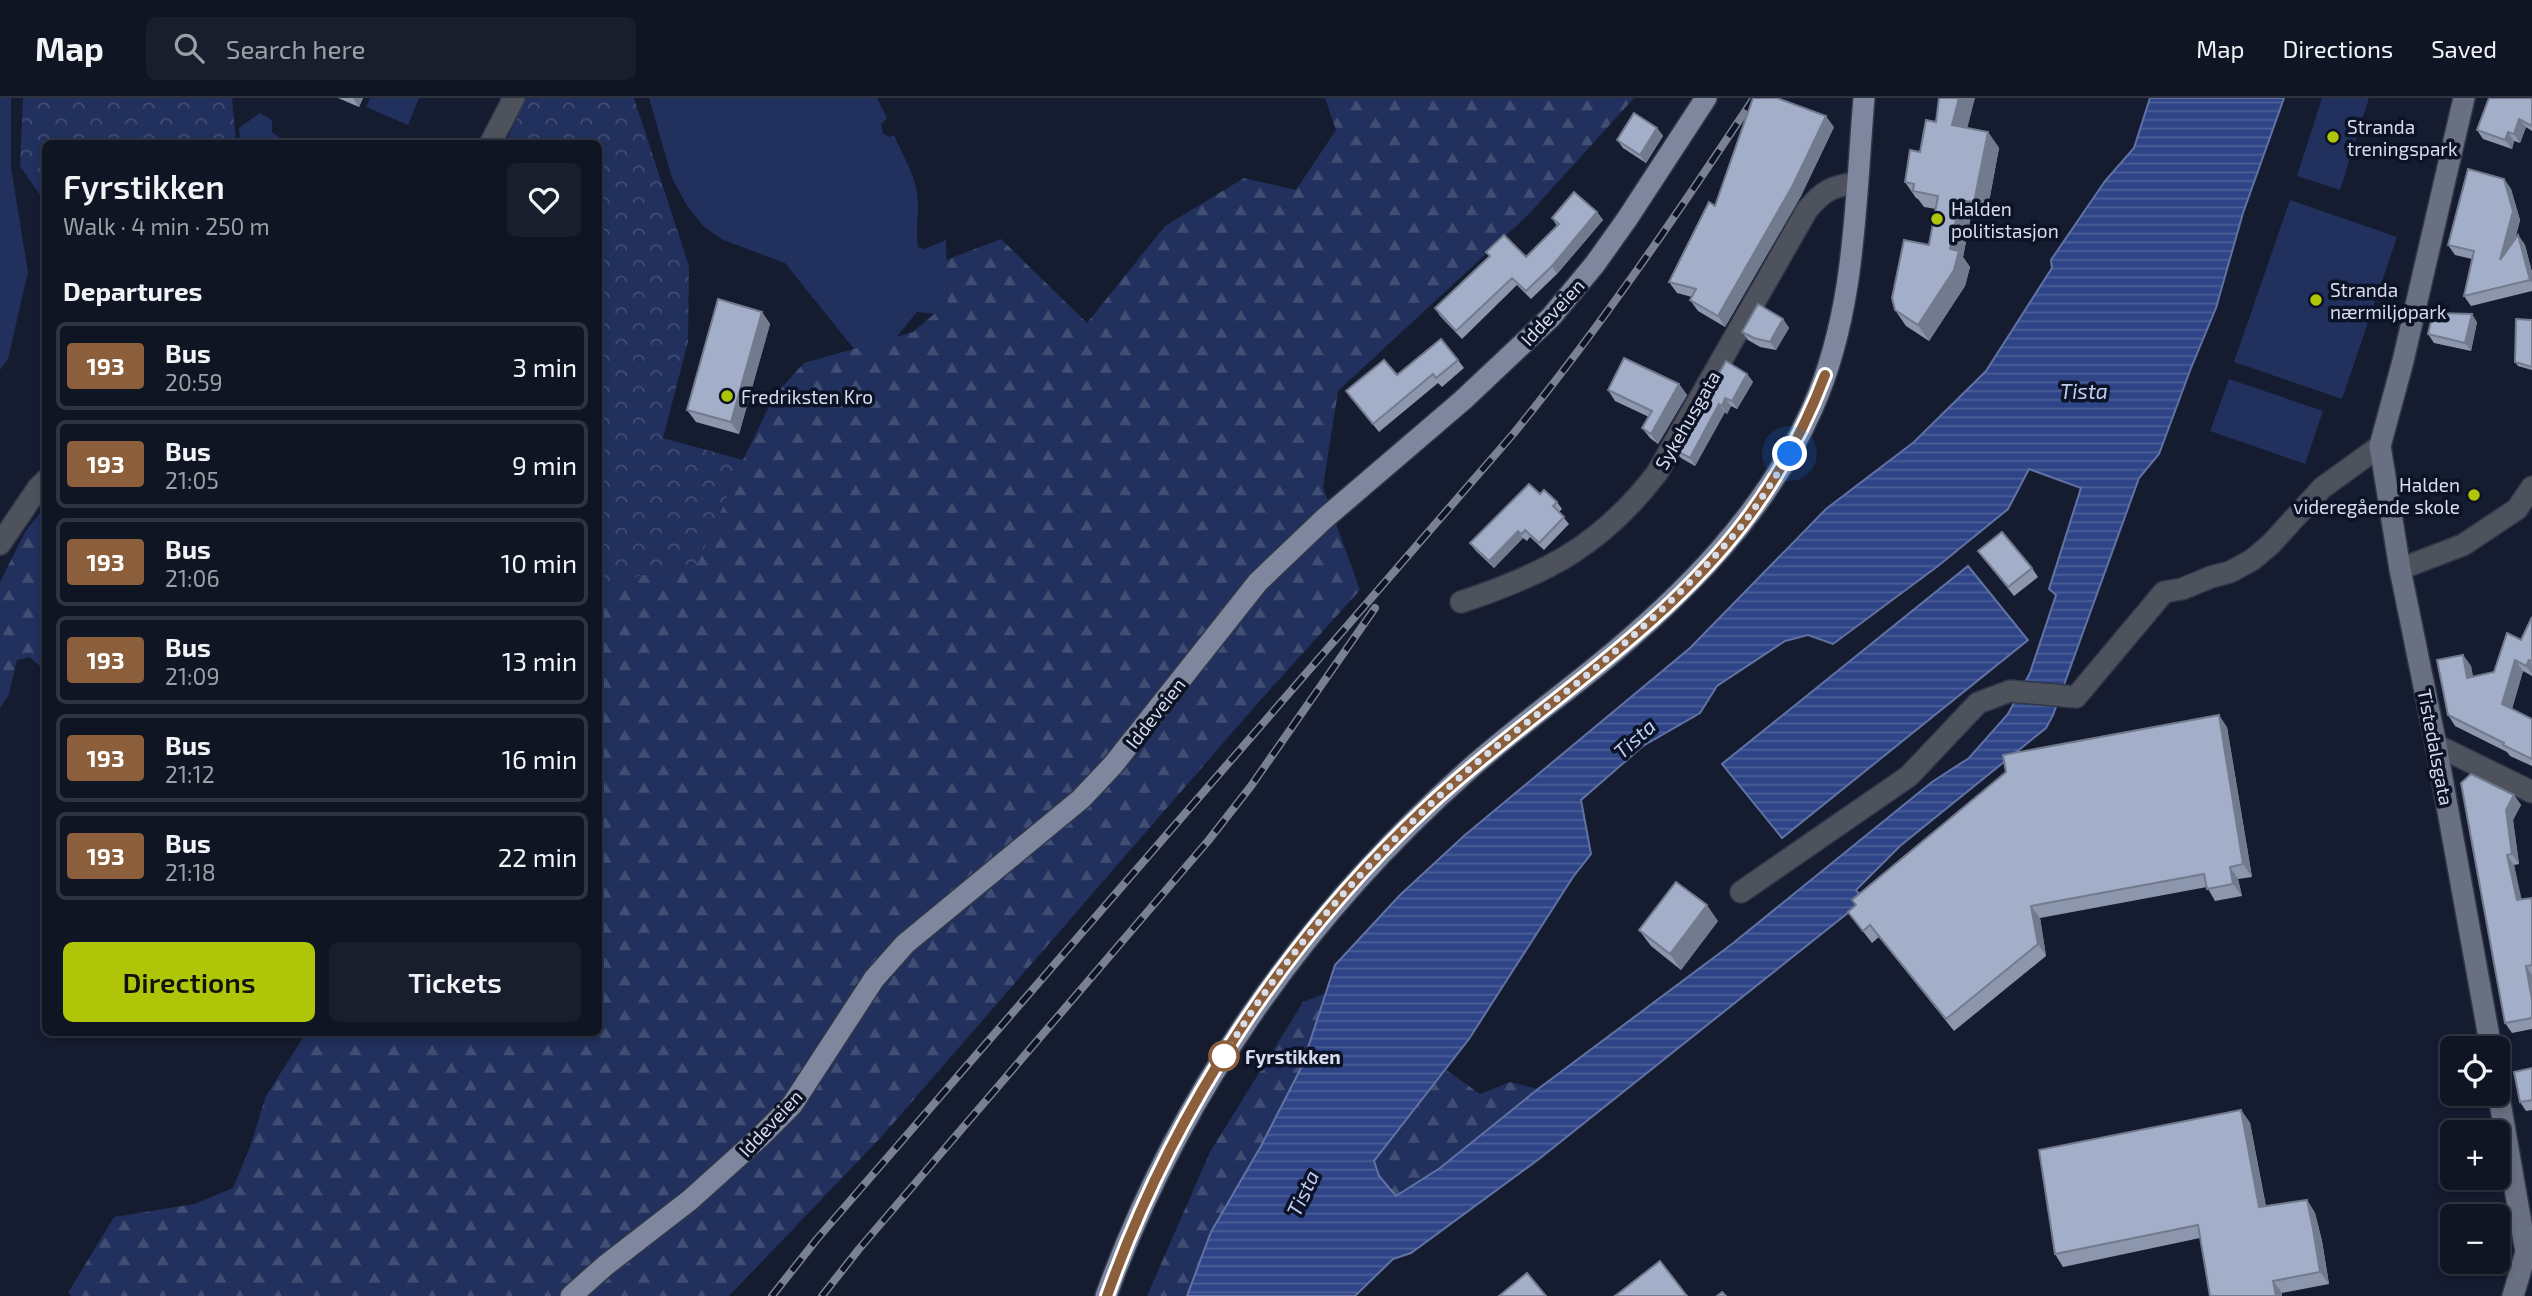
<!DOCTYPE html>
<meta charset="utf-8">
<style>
body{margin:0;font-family:"Exo 2",sans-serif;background:#191e2c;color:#f1f3f6;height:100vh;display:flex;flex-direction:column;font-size:26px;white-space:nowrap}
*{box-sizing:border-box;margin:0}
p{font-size:23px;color:#9c9fa6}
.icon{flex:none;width:38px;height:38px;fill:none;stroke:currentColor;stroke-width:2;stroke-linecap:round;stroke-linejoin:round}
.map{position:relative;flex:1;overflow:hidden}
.panel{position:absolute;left:42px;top:42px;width:560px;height:896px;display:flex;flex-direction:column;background:#101524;border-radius:10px;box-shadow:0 4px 10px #0003,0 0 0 2px #303441}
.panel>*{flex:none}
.badge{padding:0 14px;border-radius:5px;font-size:24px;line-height:46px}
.controls{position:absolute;left:2440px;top:938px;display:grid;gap:14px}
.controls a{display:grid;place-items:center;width:70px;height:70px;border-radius:10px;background:#101524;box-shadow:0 4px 10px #0003,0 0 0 2px #303441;font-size:35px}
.you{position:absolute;width:35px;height:35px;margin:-18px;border:5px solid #fff;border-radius:50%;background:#1a73e8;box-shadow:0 0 0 10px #1a73e833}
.map>.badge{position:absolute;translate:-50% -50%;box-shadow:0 0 0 4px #fff}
h2{padding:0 21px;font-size:26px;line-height:63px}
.round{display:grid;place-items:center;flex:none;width:74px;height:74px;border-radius:10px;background:#191e2c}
.overview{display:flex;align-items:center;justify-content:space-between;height:119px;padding:0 21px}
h1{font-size:33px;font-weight:600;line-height:52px}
.cta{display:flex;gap:14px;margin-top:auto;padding:14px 21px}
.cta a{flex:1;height:80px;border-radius:10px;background:#afc507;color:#111;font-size:28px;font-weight:600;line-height:80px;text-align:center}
.cta a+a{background:#191e2c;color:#f1f3f6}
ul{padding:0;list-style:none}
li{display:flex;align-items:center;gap:21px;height:88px;margin:0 14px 10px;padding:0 7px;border:4px solid #303441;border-radius:10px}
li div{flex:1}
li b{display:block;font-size:26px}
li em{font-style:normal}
li .badge{min-width:77px;font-weight:700;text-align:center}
header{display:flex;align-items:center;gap:42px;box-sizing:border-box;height:98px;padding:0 35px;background:#101524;border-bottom:2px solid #303441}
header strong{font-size:33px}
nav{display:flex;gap:38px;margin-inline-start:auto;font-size:24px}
.search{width:490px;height:63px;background:#191e2c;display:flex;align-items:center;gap:18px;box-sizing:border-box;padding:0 24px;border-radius:10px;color:#9c9fa6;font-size:26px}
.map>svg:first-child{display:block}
.grass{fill:#21305c}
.forest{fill:url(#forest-firs)}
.park{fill:url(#park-crowns)}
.water{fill:url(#water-rules);stroke:#6172a4;stroke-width:2;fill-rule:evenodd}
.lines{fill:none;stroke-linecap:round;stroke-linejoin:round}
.street-casing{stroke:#30374a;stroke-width:24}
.secondary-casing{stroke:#30374a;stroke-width:24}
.primary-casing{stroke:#30374a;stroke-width:24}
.street{stroke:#4e525d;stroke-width:21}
.secondary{stroke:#697081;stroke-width:21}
.primary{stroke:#7e879d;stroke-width:21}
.rail-casing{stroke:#7a8192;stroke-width:8}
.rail{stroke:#0c1326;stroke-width:5;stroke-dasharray:16;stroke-linecap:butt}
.wall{fill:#8c96ad}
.shaded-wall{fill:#727a8d}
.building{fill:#a3aec9;stroke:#727a8d;stroke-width:2}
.line-casing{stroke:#fff;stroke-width:16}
.line{stroke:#8b5e3c;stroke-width:10}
.walk{stroke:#d7ddeb;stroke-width:7;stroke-dasharray:0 12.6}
.poi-dot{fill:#afc507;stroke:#0c1326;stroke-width:2.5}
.stop-dot{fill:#fff;stroke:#8b5e3c;stroke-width:3.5}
.labels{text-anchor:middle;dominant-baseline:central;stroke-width:7;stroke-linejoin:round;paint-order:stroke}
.poi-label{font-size:19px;fill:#d7ddeb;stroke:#0c1326;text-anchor:start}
.street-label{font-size:19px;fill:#d7ddeb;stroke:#0c1326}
.stop-label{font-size:19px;font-weight:bold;fill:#d7ddeb;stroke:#0c1326;text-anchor:start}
.water-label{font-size:21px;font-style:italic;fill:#bcccf3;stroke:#0c1326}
</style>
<header>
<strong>Map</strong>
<div class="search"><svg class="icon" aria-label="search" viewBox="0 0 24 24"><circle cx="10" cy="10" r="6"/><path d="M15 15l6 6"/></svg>Search here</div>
<nav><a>Map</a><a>Directions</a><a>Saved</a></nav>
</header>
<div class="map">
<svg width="2532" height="1198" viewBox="0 0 2532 1198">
<defs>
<pattern id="forest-firs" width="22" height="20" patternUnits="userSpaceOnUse" patternTransform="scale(1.75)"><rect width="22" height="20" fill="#21305c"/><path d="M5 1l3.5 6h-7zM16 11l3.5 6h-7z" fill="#404e74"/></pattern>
<pattern id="park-crowns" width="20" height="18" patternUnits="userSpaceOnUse" patternTransform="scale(1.75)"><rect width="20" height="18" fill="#21305c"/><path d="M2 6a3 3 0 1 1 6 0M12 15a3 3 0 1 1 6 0" fill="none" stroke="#404e74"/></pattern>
<pattern id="water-rules" width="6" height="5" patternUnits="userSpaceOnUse" patternTransform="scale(1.75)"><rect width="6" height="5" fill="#2e4486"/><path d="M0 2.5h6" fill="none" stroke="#4c5f97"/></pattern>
</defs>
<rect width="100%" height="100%" fill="#151c30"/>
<!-- grass -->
<g class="grass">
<polygon points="0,0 11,0 11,69 28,174 8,261 0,272"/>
<polygon points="370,0 419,0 408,27 366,9"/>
<path d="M649,0h228l10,20 -6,6 2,9 6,4 5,-2c7,17 20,38 23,57 3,19 -2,37 1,55l6,2 22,-9 2,62 -13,12 -18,-2 -47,57 -85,-106 -62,-23 -20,-14 -17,-22 -14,-26z"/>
<polygon points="2322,0 2369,0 2340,92 2297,78"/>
<polygon points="260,15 272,22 272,34 287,45 240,45 239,30"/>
<polygon points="2290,102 2397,139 2342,301 2234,264"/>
<polygon points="2229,281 2323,313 2305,366 2210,333"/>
</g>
<!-- forest -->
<g class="forest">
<polygon points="1325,0 1634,0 1528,117 1338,293 1323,389 1360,492 1257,606 883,1037 729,1198 72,1198 68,1195 114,1119 194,1106 233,1090 250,1049 266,998 306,935 598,934 599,487 698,465 743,362 774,298 804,265 913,234 948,204 946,162 1001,141 1087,225 1165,128 1244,80 1296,92 1336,32"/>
<polygon points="45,409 45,572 29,559 17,562 9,596 0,610 0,484 25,434"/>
<polygon points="1326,895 1302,968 1261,1048 1211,1134 1187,1198 1147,1198 1210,1054 1303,904"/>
<polygon points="1445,971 1480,996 1510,984 1538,991 1440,1070 1396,1098 1379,1078 1374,1063"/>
</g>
<!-- park -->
<g class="park">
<polygon points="23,0 232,0 236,45 46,46 45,104 20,68"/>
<polygon points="526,0 634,0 689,168 688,244 663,340 743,362 698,465 599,487 598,46 505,46"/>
</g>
<!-- water -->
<g class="water">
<path d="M2150,0h134l-41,115 -27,95 -25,60 -32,86 -20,24 -86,237 -7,13 -146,118 -44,44 8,10 -325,259 -128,94 -18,6 -38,37h-168l24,-64 50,-86 41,-80 33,-101 65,-70 65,-60 225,-187 136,-139 88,-67 72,-71 66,-103 -1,-8 54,-79 29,-33zM2029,371l52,19 -32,101 7,6 -26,78 -22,41 -39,44 -37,24 -200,162 -194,145 -98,79 -44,28 -17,-20 -5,-15 95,-122 104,-162 18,-23 -10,-54 62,-54 57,-33 17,-27 68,-45 23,-6 25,9 105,-78 70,-57z"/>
<polygon points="1968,468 2028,542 1782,740 1722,666"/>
</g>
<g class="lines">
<!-- street casing -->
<g class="street-casing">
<g id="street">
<polyline points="490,46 514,0"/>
<polyline points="0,446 38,390 46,382"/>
<polyline points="2400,471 2463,447 2517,411 2532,389"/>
<path d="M1461,504c85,-28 141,-57 196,-129l150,-263c16,-19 24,-24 50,-27"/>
<polyline points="2436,647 2532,694"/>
<polyline points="1741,794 1909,678 1978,605 2010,593 2076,599 2164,494 2182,491 2211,479 2230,474 2252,462 2271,446 2322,390 2380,348"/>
</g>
</g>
<!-- secondary casing -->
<g class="secondary-casing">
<g id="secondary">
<polyline points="2464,0 2403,263 2380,348 2400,471 2436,647 2491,950"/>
<polyline points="2497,987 2526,1154 2513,1198"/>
</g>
</g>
<!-- primary casing -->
<g class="primary-casing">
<g id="primary">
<polyline points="571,1198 606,1167 690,1102 760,1039 792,1007 874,881 905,846 1081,701 1113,667 1258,484 1324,421 1463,302 1551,219 1595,166 1627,121 1706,0"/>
<path d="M1106,1198c73,-202 200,-381 359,-523 42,-38 88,-71 132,-107 87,-71 169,-153 215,-257 44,-97 43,-207 52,-311"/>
</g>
</g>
<!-- street -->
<use href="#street" class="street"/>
<!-- secondary -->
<use href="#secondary" class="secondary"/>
<!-- primary -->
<use href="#primary" class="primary"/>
<!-- rail casing -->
<g class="rail-casing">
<g id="rail">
<path d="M772,1198l45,-57 697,-806c87,-107 164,-220 240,-335"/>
<polyline points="822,1198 859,1151 1208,743 1251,688 1375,510"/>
</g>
</g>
<!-- rail -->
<use href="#rail" class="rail"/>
</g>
<!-- wall -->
<g class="wall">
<polygon points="338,0 363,0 359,9"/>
<polygon points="2532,0 2532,33 2526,29 2520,45 2514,43 2512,51 2483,41 2477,32"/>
<polygon points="1834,29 1801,98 1725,229 1698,213 1690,202 1692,199 1677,195 1669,184 1715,108"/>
<polygon points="1657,30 1663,38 1646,65 1623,50 1617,42"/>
<polygon points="1967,30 1988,34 1999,50 1986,120 1971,118 1963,159 1970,169 1965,188 1929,243 1906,228 1895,212 1929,147 1936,111 1924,109 1918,101 1916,100 1905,84 1920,54"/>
<polygon points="2504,81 2511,91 2520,122 2515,142 2518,137 2525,147 2532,174 2532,193 2471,208 2464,198 2472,161 2455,157 2448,147"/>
<polygon points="1597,114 1603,122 1557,176 1531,201 1517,187 1462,241 1440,218 1435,210 1489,158 1486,154 1526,159 1557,128 1552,120"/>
<polygon points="762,214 770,226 739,336 696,324 687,312"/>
<polygon points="1783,221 1789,230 1776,252 1760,249 1748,242 1742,234"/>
<polygon points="2532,222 2532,272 2518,268 2515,264"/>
<polygon points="2477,224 2471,253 2434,245 2428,236"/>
<polygon points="1458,262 1464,270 1442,289 1438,285 1379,334 1346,293"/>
<polygon points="1747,276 1753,284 1737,311 1731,308 1727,316 1725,314 1695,368 1681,360 1675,352"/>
<polygon points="1679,286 1687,297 1658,346 1650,340 1642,330 1649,319 1615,303 1608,292"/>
<polygon points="1540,396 1557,404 1562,411 1559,414 1569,426 1544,452 1530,439 1527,443 1523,440 1494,470 1475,452 1470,445"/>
<polygon points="1978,453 2032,470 2038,479 2014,498"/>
<polygon points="2532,519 2532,578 2523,573 2512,611 2532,621 2532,668 2510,658 2507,654 2455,628 2448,617 2463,557 2471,568 2473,579 2494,574 2521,542"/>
<polygon points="2227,629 2252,779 2238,781 2242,798 2215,803 2207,789 2040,820 2046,858 1954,933 1879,839 1872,845 1848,814 1856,808"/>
<polygon points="2461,685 2514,697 2521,707 2513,722 2519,766 2514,767 2521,801 2532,800 2532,931 2512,935 2505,925"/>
<polygon points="1718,823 1681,872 1651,848 1639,832"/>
<polygon points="2532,970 2532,1012 2526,1013 2520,1004"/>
<polygon points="2241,1012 2250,1025 2266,1108 2307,1102 2315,1115 2322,1143 2329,1186 2282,1195 2282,1198 2210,1198 2200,1140 2063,1169 2055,1156"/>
</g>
<!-- shaded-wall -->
<g class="shaded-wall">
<polygon points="353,0 363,0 359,9"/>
<polygon points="1959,0 1975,0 1964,43 1952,27"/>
<polygon points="1826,18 1834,29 1801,98 1725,229 1718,218"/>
<polygon points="2519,21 2526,29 2520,45 2514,36"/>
<polygon points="1657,30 1663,38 1646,65 1640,57"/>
<polygon points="1988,34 1999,50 1986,120 1974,104"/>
<polygon points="2508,34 2514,43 2512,51 2505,42"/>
<polygon points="2504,81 2511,91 2520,122 2507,171 2500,162"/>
<polygon points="1960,102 1971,118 1963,159 1970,169 1965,188 1929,243 1918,227 1950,151"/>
<polygon points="1597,114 1603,122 1557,176 1552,168"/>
<polygon points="2518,137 2525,147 2532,174 2532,185 2530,182"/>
<polygon points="762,214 770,226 739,336 731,324"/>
<polygon points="2472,216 2477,224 2471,253 2465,245"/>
<polygon points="1783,221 1789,230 1776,252 1770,244"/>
<polygon points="1747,276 1753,284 1737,311 1732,303"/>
<polygon points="1679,286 1687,297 1658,346 1651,336"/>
<polygon points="1725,300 1731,308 1727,316 1722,308"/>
<polygon points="1719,306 1725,314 1695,368 1690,360"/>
<polygon points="1518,433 1523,440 1494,470 1489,463"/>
<polygon points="2463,557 2471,568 2475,591 2467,580"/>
<polygon points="2515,562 2523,573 2510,617 2502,606"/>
<polygon points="2529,562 2532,566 2532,576 2526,568"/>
<polygon points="2219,617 2227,629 2252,779 2243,766"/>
<polygon points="2514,697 2521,707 2513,722 2519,766 2512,756 2506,712"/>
<polygon points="2507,757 2514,767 2524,812 2517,802"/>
<polygon points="2230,769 2238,781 2242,798 2233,786"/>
<polygon points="1707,807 1718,823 1681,872 1670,856"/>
<polygon points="2031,808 2040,820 2046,858 2038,846"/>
<polygon points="2526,868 2532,877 2532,902"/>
<polygon points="2241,1012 2250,1025 2268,1121 2259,1109"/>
<polygon points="2307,1102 2315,1115 2322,1143 2329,1186 2320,1174"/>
<polygon points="2273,1183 2282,1195 2282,1198 2276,1198"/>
</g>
<!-- building -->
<g class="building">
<polygon points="1753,0 1777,0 1826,18 1793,87 1718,218 1690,202 1696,191 1669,184 1709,104 1715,108"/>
<polygon points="1939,0 1959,0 1952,27 1988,34 1974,104 1960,102 1950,151 1959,153 1954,172 1918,227 1895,212 1892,200 1904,142 1929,147 1938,98 1913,93 1914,86 1905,84 1910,52 1920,54 1926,22 1936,24"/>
<polygon points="2489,0 2532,0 2532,28 2519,21 2514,36 2508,34 2505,42 2477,32"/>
<polygon points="1634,15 1657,30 1640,57 1617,42"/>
<polygon points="2468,71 2504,81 2513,113 2500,162 2518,137 2530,182 2464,198 2474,153 2448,147"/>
<polygon points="1574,94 1597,114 1552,168 1526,193 1512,180 1456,233 1435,210 1490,158 1486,154 1504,137 1526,159 1559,126 1552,120"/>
<polygon points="718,201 762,214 731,324 687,312"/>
<polygon points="1758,206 1783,221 1770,244 1754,240 1742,234"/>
<polygon points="2433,215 2472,216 2465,245 2428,236"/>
<polygon points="2516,221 2532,222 2532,269 2515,264"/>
<polygon points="1441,241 1458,262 1436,280 1433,276 1373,326 1346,293 1384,262 1397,277"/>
<polygon points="1624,260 1679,286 1651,336 1642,330 1652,313 1608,292"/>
<polygon points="1726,263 1747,276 1732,303 1725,300 1722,308 1719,306 1690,360 1675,352"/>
<polygon points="1529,386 1540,396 1544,392 1557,404 1553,408 1564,419 1539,445 1525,432 1522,436 1518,433 1489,463 1470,445"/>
<polygon points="2002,434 2032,470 2008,489 1978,453"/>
<polygon points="2532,519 2532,563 2529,562 2526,568 2515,562 2502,606 2532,621 2532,661 2503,647 2504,645 2448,617 2437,562 2463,557 2467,580 2494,574 2507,535 2521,542"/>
<polygon points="2219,617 2243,766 2230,769 2233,786 2207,791 2204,776 2031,808 2038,846 1946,921 1870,827 1863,833 1848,814 1856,807 1852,802 2006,674 2003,657"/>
<polygon points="2471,676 2514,697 2506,712 2512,756 2507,757 2517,802 2532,800 2532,867 2526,868 2532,902 2532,920 2505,925 2461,685"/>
<polygon points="1676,784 1707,807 1670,856 1639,832"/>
<polygon points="2532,970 2532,1002 2520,1004 2514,974"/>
<polygon points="2241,1012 2259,1109 2307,1102 2313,1131 2320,1174 2273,1183 2276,1198 2210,1198 2198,1127 2055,1156 2039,1052"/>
<polygon points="1660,1163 1687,1198 1615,1198"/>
<polygon points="1527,1175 1546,1198 1499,1198"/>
<polygon points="1722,1194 1726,1198 1717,1198"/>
</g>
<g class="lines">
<!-- line casing -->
<g class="line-casing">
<path id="line" d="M1107,1198c65,-184 177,-355 320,-489 103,-96 233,-173 318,-286 34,-45 60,-93 80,-146"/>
</g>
<!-- line -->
<use href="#line" class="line"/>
<!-- walk -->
<path class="walk" d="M1224,958c63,-107 150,-203 243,-285 43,-37 89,-70 132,-106 51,-43 101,-89 144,-141 17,-22 32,-47 47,-70"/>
</g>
<!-- markers -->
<g class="poi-dot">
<circle cx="2333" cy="39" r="7"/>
<circle cx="1937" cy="121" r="7"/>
<circle cx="2316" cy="202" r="7"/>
<circle cx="727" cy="298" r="7"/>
<circle cx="2474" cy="397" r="7"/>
</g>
<circle class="stop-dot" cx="1224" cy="958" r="14"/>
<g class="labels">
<!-- poi labels -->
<g class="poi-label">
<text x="2347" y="28">Stranda<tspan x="2347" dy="22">treningspark</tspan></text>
<text x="1951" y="110">Halden<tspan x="1951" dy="22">politistasjon</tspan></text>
<text x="2330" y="191">Stranda<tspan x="2330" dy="22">nærmiljøpark</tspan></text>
<text x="741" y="298">Fredriksten Kro</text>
<text x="2460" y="386" text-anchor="end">Halden<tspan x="2460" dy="22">videregående skole</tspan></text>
</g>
<!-- street labels -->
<g class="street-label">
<text transform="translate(1552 214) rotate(-47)">Iddeveien</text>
<text transform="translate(1687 322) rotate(-60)">Sykehusgata</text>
<text transform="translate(1155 615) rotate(-52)">Iddeveien</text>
<text transform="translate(2436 649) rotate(79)">Tistedalsgata</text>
<text transform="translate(770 1025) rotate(-47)">Iddeveien</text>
</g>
<!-- stop labels -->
<g class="stop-label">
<text x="1245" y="958">Fyrstikken</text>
</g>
<!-- water labels -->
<g class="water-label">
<text x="2084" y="292">Tista</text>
<text transform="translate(1634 640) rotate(-42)">Tista</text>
<text transform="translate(1302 1095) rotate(-65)">Tista</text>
</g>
</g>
</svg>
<div class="controls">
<a><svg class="icon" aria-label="locate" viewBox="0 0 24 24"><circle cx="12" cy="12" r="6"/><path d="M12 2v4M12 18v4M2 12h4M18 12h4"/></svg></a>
<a>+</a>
<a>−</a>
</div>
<div class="you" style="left:1790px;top:356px"></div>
<section class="panel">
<div class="overview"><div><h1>Fyrstikken</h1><p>Walk · 4 min · 250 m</p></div><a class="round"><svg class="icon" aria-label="heart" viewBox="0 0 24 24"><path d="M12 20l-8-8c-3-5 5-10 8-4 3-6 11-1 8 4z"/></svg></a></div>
<h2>Departures</h2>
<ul>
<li><span class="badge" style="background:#8b5e3c;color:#fff">193</span><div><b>Bus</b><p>20:59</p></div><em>3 min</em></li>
<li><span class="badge" style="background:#8b5e3c;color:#fff">193</span><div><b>Bus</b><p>21:05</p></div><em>9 min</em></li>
<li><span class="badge" style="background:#8b5e3c;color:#fff">193</span><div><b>Bus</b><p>21:06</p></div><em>10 min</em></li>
<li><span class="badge" style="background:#8b5e3c;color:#fff">193</span><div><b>Bus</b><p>21:09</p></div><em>13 min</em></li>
<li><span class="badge" style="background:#8b5e3c;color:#fff">193</span><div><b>Bus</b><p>21:12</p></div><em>16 min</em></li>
<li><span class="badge" style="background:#8b5e3c;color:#fff">193</span><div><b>Bus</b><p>21:18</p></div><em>22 min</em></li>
</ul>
<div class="cta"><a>Directions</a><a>Tickets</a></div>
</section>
</div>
